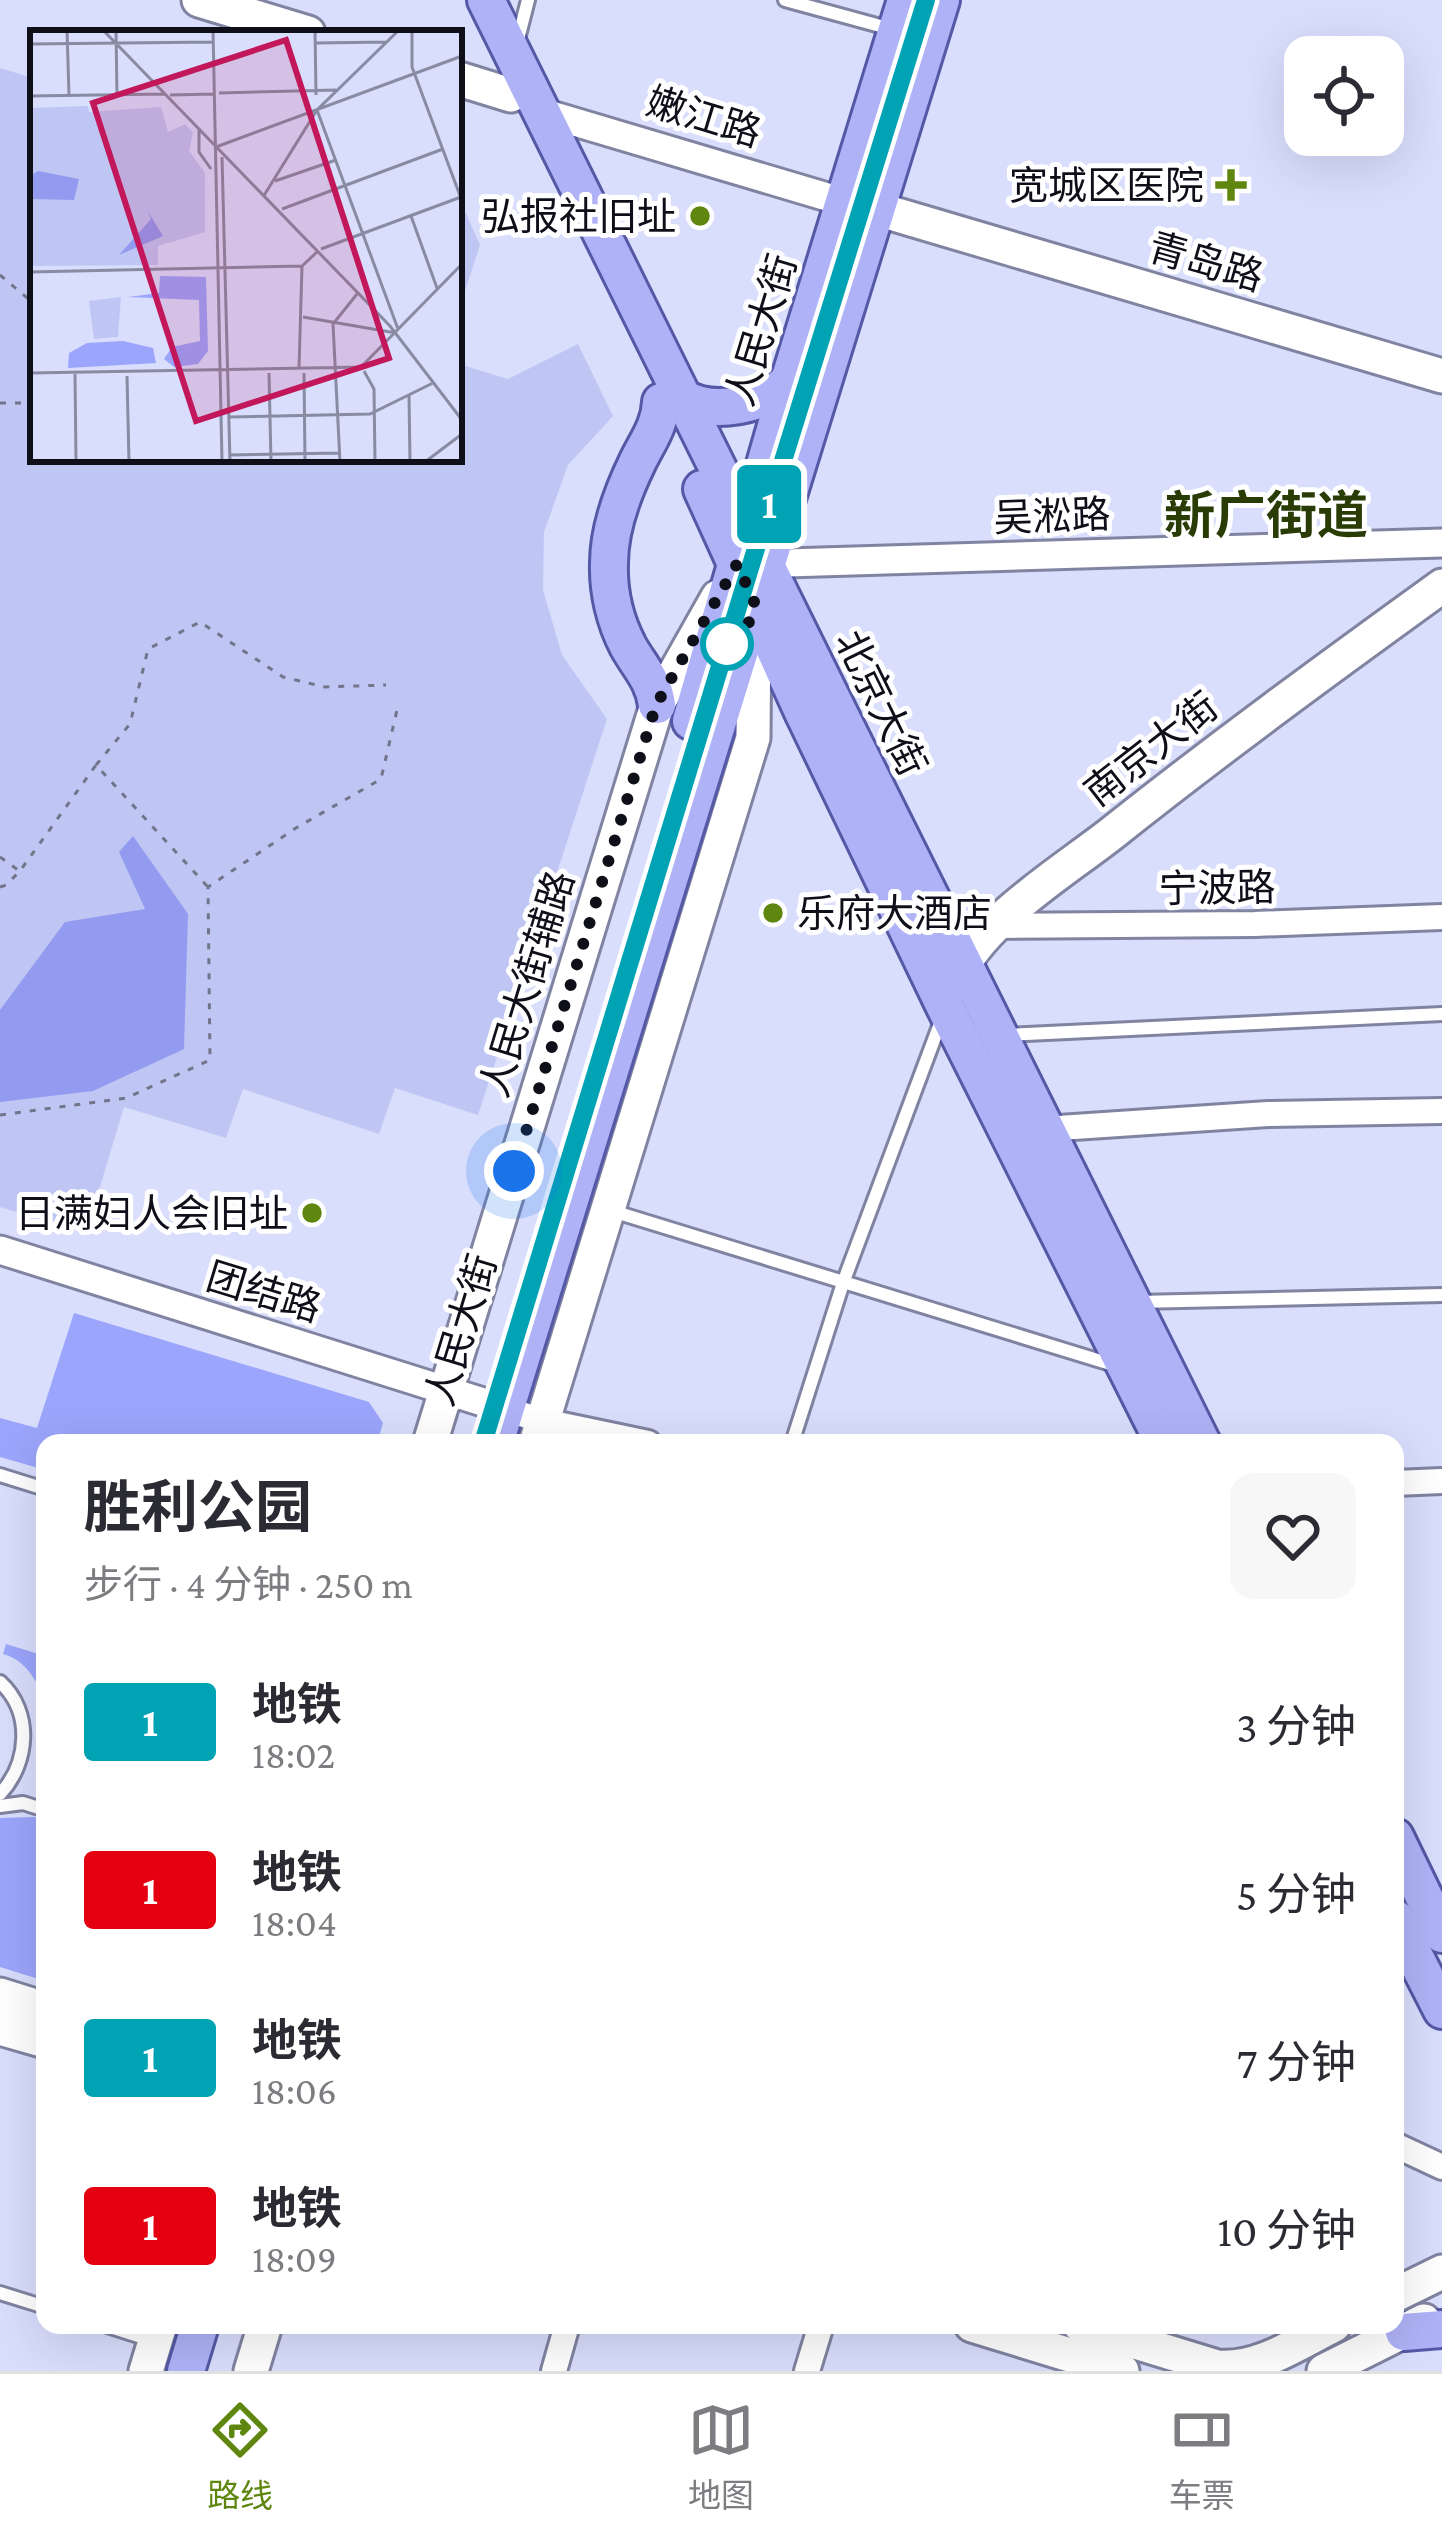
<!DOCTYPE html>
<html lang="zh">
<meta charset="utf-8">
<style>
body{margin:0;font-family:"Crimson Pro","Noto Sans SC",serif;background:#f7f7f7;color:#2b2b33;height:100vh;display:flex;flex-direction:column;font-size:45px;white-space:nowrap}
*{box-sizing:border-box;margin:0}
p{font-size:39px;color:#7c7c81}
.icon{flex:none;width:66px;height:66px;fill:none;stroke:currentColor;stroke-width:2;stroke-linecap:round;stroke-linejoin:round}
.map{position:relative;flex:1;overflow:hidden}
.details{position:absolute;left:36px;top:1434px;width:1368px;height:900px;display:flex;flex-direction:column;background:#fff;border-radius:24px;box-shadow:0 12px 48px #0002}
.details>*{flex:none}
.badge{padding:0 24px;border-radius:9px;font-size:42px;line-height:78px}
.tools{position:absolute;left:1284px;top:36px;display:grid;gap:24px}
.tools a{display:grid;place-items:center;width:120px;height:120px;border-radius:24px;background:#fff;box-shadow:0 12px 48px #0002;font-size:60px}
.you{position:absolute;width:60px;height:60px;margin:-30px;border:9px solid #fff;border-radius:50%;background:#1a73e8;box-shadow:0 0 0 18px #1a73e833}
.map>.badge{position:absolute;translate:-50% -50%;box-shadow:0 0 0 6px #fff}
.round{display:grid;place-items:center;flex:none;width:126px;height:126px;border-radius:24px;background:#f7f7f7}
.overview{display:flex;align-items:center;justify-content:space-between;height:204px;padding:0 48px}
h1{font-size:57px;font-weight:700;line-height:90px}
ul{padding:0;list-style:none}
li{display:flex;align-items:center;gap:36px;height:168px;padding:0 48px}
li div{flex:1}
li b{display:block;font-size:45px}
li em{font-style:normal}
li .badge{min-width:132px;font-weight:700;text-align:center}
.dock{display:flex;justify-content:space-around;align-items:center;height:168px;border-top:3px solid #e1e1e2;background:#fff;font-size:33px;color:#7c7c81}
.dock a{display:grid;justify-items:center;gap:6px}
.dock .on{color:#5f8710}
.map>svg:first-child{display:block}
.green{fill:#bfc6f3}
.forest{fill:#9ba5fb}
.water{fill:#929bf0}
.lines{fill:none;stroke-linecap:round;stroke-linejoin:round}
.service-casing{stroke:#8084a1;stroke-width:18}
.minor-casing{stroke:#8084a1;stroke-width:30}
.tertiary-casing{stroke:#8084a1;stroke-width:33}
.secondary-casing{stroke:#8084a1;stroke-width:39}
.primary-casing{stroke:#5458a5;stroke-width:42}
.path{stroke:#727589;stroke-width:3;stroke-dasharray:6 9;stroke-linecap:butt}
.service{stroke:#fff;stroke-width:12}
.minor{stroke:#fff;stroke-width:24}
.tertiary{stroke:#fff;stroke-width:27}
.secondary{stroke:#fff;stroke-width:33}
.primary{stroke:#afb2f7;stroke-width:36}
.line-casing{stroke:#fff;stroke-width:27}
.line{stroke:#00a3b4;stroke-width:18}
.walk{stroke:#0e0f19;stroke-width:12;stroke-dasharray:0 21.6}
.poi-dot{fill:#5f8710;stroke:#fff;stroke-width:4.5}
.stop-dot{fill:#fff;stroke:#00a3b4;stroke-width:6}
.labels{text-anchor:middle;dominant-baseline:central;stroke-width:10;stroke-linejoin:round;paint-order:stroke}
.street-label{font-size:39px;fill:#0e0f19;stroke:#fff}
.poi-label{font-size:39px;fill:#0e0f19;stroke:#fff;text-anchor:end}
.district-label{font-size:51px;font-weight:bold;fill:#293c06;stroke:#fff}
.inset-road{fill:none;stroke:#888ba2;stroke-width:3}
.view{fill:#c2185b;fill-opacity:0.15;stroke:#c2185b;stroke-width:6}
.inset-edge{fill:none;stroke:#0e0f19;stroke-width:6}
</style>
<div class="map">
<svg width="1442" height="2371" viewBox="0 0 1442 2371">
<rect width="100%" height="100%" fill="#d9defd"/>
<!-- green -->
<g class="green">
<polygon points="0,68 33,78 33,459 459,459 459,364 508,379 578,344 613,416 568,465 544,532 543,590 562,655 607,719 478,1115 395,1088 379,1134 243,1089 226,1138 124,1107 86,1233 0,1207"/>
<polygon points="459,198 480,245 459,309"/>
</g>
<!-- forest -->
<g class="forest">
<polygon points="74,1313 369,1402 383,1423 377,1443 45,1443 45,1470 0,1457 0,1418 37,1428"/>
<path d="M6,1644l39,12v44c-9,-20 -19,-40 -42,-46z"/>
<polygon points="34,1817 45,1819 45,1981 0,1967 0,1818"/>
</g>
<!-- water -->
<polygon class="water" points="133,836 188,914 184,1049 93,1091 0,1102 0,1010 65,922 145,909 119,852"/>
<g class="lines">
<!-- service casing -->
<g class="service-casing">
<g id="service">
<polyline points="785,0 895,30"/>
<polyline points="518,39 528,0"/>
<polyline points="1006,1035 1442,1014"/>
<polyline points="609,1210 1117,1366"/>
<polyline points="1137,1302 1442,1295"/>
<polyline points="792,1443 843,1283 941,1021"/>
<polyline points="0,1475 45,1489"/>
<path d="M0,1682c33,30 29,81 0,112"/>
<polyline points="0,1806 23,1803 45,1810"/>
<polyline points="0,2293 45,2307"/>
<polyline points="104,2325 154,2341"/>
</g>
</g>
<!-- minor casing -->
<g class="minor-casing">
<g id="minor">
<polyline points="994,926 1255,924 1442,917"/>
<polyline points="1044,1129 1268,1114 1442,1111"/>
<polyline points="505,1409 543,1421 648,1443"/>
<polyline points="1395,1483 1442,1481"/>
<polyline points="1395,2145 1442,2167"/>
<polyline points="554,2371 567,2325"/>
<polyline points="807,2371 821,2325"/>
</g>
</g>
<!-- tertiary casing -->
<g class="tertiary-casing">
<g id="tertiary">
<polyline points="541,112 844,202"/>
<polyline points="753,564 1442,543"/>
<polyline points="0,1250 505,1409"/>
</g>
</g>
<!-- secondary casing -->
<g class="secondary-casing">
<g id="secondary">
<polyline points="199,0 308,33"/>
<polyline points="459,79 511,95"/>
<polyline points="877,209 1442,376"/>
<path d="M954,984c22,-60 107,-111 157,-150 108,-86 219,-167 331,-248"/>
<polyline points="430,1443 657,705 718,597"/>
<polyline points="536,1443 753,738 754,625"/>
<polyline points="0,1995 45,2009"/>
<polyline points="0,2028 45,2041"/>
<polyline points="1395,2295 1442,2272"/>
<polyline points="972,2325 1122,2371"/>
<path d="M1080,2325l137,42c41,4 81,-24 117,-42"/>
<polyline points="146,2371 160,2325"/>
<polyline points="251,2371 265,2325"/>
<polyline points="1324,2371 1424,2321"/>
</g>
</g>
<!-- primary casing -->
<g class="primary-casing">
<g id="primary">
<path d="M486,0c239,481 475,963 716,1443"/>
<path d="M683,398c31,18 81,7 106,-17"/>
<polyline points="702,489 804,714 946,1009 1164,1443"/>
<path d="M657,705c-3,-25 -18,-39 -29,-59 -13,-25 -20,-55 -19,-83 0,-34 13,-69 28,-100 10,-21 23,-37 24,-61"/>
<polyline points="691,721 789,381 906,0"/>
<polyline points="495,1443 941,0"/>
<polyline points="1395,1837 1442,1934"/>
<polyline points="1395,1918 1442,2010"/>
<polyline points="1404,2332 1442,2329"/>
<polyline points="186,2371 200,2325"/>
</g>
</g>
<!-- path -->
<g class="path">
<polyline points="0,275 32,302 33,307"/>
<polyline points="0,403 33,403"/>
<polyline points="291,459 300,461"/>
<polyline points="96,765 130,724 148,649 200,622 283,677 325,687 386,685"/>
<polyline points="0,857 18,870"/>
<polyline points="0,887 6,885 20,871 96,765 208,887"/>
<polyline points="0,1115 126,1098 210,1060 208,887 296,828 381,779 397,710"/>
</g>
<!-- service -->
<use href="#service" class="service"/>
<!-- minor -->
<use href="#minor" class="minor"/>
<!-- tertiary -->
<use href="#tertiary" class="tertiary"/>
<!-- secondary -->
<use href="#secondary" class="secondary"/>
<!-- primary -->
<use href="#primary" class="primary"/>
</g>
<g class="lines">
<!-- line casing -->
<g class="line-casing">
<polyline id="line" points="483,1443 765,519 926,0"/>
</g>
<!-- line -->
<use href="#line" class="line"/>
<!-- walk -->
<polyline class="walk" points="514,1171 656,705 737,564 755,604 741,645 727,644"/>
</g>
<!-- markers -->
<g class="poi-dot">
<path d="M1225 167h12v12h12v12h-12v12h-12v-12h-12v-12h12z"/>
<circle cx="700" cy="216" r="12"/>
<circle cx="773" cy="913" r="12"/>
<circle cx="312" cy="1213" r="12"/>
</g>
<circle class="stop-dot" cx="727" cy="644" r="24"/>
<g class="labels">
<!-- street labels -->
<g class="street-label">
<text transform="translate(704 117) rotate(17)">嫩江路</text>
<text transform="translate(1206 262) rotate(16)">青岛路</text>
<text transform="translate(761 330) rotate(-73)">人民大街</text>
<text transform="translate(1052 516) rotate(-2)">吴淞路</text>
<text transform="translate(881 703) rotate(64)">北京大街</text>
<text transform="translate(1151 749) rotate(-38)">南京大街</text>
<text transform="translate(1217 888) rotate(-1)">宁波路</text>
<text transform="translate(527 984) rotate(-73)">人民大街辅路</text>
<text transform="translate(264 1292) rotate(17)">团结路</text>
<text transform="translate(461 1330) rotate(-73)">人民大街</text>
</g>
<!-- poi labels -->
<g class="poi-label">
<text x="1204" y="185">宽城区医院</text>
<text x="676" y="216">弘报社旧址</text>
<text x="797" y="913" text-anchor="start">乐府大酒店</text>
<text x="288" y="1213">日满妇人会旧址</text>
</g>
<!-- district labels -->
<g class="district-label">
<text x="1266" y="515">新广街道</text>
</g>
</g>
<!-- overview -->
<g transform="translate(30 30)">
<rect width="432" height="432" fill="#d9defd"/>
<path d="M58,76l1,6 72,-5 7,25 17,-8 8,8 -4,19 16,22v59l-47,14v19l-128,1v-158zM91,267l-3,40 -24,2 -5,-38z" fill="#bfc6f3"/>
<path d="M130,246l46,1 2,74 -10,13 -24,3 -10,-8 8,-12 28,-6 -1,-41 -71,-3 31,-4zM93,311l30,7 3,15 -88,5 1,-15 18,-10z" fill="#9ba5fb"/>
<path d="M8,141l41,8 -5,21 -44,-1v-23zM117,180l16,26 -44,19 32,-36z" fill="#929bf0"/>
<path class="inset-road" d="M37,0l2,65M73,0l287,296 72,94M86,0l1,65M183,0l9,432M285,0l1,65M382,0v37l50,134M286,13l71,-1M0,14l184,-2M189,63l117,-3M140,65l44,-1M0,66l135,-2M287,80l81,219M169,98v24l12,17M186,117l246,-91M192,127l8,305M245,151l61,-21M233,167l54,-87 82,-80M252,179l161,-60M381,186l26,72M291,219l140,-52M0,242l272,-6 15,-14M273,287l93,16M269,338l3,-102M334,341l10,18 1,73M0,343l331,-6 101,-103M239,343l2,89M274,343l1,89M45,344l1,88M97,346l2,86M379,365l1,67M200,387l140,-3 63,-31M200,425l110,-2M310,432l-7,-138 24,-30M395,432l37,-28"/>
<path class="view" d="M256,10l103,318 -193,63 -103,-318z"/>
<rect width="432" height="432" class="inset-edge"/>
</g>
</svg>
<div class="tools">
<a><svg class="icon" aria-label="locate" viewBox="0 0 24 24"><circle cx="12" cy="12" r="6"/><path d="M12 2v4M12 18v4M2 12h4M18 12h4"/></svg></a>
</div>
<div class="you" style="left:514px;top:1171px"></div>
<b class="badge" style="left:769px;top:504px;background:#00a3b4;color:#fff">1</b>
<section class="details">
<div class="overview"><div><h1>胜利公园</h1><p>步行 · 4 分钟 · 250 m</p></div><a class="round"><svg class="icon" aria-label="heart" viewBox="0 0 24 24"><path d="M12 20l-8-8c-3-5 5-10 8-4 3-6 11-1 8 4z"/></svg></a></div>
<ul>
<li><span class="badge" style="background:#00a3b4;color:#fff">1</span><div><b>地铁</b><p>18:02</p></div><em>3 分钟</em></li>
<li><span class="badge" style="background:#e50011;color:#fff">1</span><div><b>地铁</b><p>18:04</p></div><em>5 分钟</em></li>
<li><span class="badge" style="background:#00a3b4;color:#fff">1</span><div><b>地铁</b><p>18:06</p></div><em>7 分钟</em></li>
<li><span class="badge" style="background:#e50011;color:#fff">1</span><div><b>地铁</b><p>18:09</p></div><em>10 分钟</em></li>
</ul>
</section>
</div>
<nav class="dock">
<a class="on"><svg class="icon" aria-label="directions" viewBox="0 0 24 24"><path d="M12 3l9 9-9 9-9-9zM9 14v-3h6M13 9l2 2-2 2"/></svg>路线</a>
<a><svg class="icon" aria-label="map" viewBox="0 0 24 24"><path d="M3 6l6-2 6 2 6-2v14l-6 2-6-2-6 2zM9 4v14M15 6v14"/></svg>地图</a>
<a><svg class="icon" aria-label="tickets" viewBox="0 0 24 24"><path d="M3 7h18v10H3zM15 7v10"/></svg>车票</a>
</nav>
